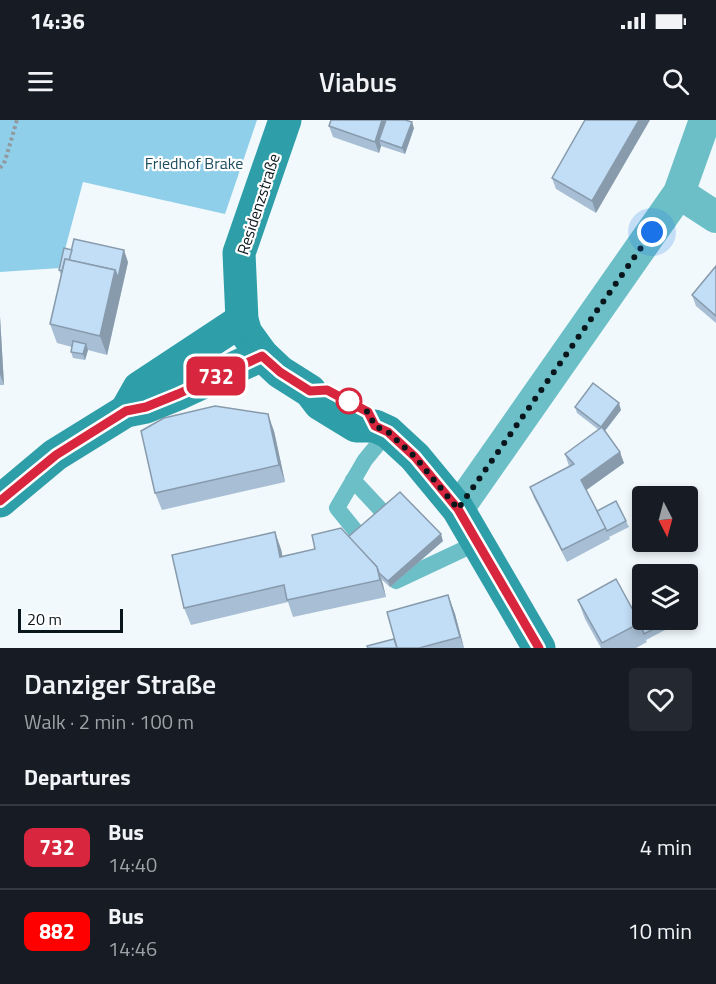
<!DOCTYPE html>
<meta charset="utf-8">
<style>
body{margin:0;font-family:"Titillium Web",sans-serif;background:#242831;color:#f1f3f6;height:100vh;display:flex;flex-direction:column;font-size:22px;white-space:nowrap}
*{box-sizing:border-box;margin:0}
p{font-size:20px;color:#9ea1a6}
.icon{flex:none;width:33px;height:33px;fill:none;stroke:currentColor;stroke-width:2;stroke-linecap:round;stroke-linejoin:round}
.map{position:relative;height:528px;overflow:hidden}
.drawer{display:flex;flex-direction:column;background:#171b24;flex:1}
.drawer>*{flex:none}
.badge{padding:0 12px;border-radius:9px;font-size:21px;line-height:39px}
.needle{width:39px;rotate:174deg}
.fabs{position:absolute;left:632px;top:366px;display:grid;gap:12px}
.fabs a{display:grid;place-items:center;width:66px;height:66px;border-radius:6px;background:#171b24;box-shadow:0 3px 9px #0003;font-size:30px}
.scale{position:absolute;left:18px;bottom:15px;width:105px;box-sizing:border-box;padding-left:6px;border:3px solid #09171d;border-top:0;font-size:16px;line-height:21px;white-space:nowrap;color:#09171d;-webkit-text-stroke:4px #fff;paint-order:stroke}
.you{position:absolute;width:30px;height:30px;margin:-15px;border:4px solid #fff;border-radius:50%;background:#1a73e8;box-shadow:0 0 0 9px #1a73e833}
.map>.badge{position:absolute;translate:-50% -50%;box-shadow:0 0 0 3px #fff}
h2{padding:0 24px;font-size:22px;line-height:54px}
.round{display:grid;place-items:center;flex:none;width:63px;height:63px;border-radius:6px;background:#242831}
.summary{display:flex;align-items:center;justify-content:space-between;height:102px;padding:0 24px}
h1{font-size:28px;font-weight:600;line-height:45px}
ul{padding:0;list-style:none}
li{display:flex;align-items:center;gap:18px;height:84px;padding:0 24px;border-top:2px solid #363941}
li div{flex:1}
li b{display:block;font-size:22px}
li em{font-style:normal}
li .badge{min-width:66px;font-weight:700;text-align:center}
.status{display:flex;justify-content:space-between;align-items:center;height:42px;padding:0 30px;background:#171b24;direction:ltr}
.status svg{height:16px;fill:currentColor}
header{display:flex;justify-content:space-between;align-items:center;height:78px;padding:0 24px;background:#171b24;font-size:27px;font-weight:600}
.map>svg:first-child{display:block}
.green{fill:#8fcfea}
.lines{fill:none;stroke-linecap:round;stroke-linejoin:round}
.path{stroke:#909a9f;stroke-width:4;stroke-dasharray:3 3;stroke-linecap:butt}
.lane{stroke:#6dbfc7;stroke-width:16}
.street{stroke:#6dbfc7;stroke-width:32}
.secondary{stroke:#2e9ea8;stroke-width:33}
.wall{fill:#a7bed4}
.shaded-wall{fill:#889bac}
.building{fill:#c2ddf6;stroke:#889bac;stroke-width:1.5}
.line-casing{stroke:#fff;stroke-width:14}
.line{stroke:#d7263d;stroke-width:9}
.walk{stroke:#09171d;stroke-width:6;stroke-dasharray:0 10.8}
.stop-dot{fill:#fff;stroke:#d7263d;stroke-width:3}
.labels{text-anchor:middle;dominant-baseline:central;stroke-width:4.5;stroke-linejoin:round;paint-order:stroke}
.park-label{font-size:16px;fill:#1e4f61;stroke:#fff}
.street-label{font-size:16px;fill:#09171d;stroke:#fff}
</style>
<div class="status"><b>14:36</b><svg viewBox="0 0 49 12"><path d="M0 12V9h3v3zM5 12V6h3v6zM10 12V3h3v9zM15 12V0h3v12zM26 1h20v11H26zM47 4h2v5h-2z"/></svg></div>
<header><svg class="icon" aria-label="menu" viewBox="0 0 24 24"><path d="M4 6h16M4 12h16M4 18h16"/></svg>Viabus<svg class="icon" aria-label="search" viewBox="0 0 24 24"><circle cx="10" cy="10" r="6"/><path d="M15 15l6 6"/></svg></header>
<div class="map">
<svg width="716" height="528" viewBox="0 0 716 528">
<rect width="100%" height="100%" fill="#f1f9fc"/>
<!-- green -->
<polygon class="green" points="0,0 257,0 225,94 83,62 60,148 0,152"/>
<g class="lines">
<!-- path -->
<polyline class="path" points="0,48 5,41 17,0"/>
<!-- lane -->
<g class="lane">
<polyline points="388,312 365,340 337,388 396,461 479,422"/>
<polyline points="353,360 395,405"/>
</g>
<!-- street -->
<g class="street">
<polyline points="679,73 716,97"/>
<polyline points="458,389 679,73 705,0"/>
</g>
<!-- secondary -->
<g class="secondary">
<polyline points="285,0 239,133 242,200 246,213 262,235 280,252 310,271 320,284 356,306 375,306 388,312 415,337 458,389 539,528"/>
<polyline points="126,291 139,268 242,200"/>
<polyline points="0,381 55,335 126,291 146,287 178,274 262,235"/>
</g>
</g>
<!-- wall -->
<g class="wall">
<polygon points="585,0 596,93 556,69 552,58"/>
<polygon points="329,6 414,8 405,34 381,26 379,33 333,17"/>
<polygon points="128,142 107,235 88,230 85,240 73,238 71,232 72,227 57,223 50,204 61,155 59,150"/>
<polygon points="716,146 716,203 696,186 692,175"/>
<polygon points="0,197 4,265 0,265"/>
<polygon points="575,287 621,290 605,311 624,343 586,370 597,391 626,401 629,407 609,417 610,419 567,442 534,378 530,367 569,346 565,334 599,310 577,293"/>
<polygon points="274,311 285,362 162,390 155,373"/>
<polygon points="443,421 390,467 381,459 386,477 293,497 288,482 191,505 184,488 281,429 282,436 315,429"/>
<polygon points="448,475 455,494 464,528 368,528 394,519"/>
<polygon points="578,480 634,493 665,503 667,509 646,520 647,522 636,528 601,528 585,499"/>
</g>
<!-- shaded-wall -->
<g class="shaded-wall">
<polygon points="382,0 390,0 379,20 381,26 379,33 375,22"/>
<polygon points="639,0 650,0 596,93 592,81"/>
<polygon points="412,2 414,8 405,34 402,28"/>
<polygon points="124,130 128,142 107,235 100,216 115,150"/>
<polygon points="0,197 4,265 0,254"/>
<polygon points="86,224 88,230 85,240 83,234"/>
<polygon points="619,283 621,290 603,313 601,307"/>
<polygon points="268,294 274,311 285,362 279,345"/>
<polygon points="620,332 624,343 585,371 581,360"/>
<polygon points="275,412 281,429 286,454 280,437"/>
<polygon points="441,414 443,421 390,467 388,461"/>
<polygon points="377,447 383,464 386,477 380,460"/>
<polygon points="448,475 455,494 464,528 460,517"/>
</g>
<!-- building -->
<g class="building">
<polygon points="331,0 382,0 375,22 329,6"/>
<polygon points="386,0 405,0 412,2 402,28 379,20"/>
<polygon points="585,0 639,0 592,81 552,58"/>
<polygon points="74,119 124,130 118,158 115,150 69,140"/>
<polygon points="64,128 72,130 69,140 65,139 62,151 59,150"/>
<polygon points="65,139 115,150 100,216 50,204"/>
<polygon points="716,146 716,196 692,175"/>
<polygon points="73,221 86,224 83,234 71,232"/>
<polygon points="593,263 619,283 601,307 575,287"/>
<polygon points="215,286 268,294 279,345 155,373 141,311 164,298"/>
<polygon points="602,307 620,332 581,360 606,408 562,430 530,367 574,344 565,334"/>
<polygon points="400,372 441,414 388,461 379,453 377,447 348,417"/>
<polygon points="616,381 626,401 607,411 597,391"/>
<polygon points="341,408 377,447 380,460 287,480 284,465 184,488 172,435 275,412 280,437 315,429 312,415"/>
<polygon points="616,459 640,503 602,523 578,480"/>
<polygon points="448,475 460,517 419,528 397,528 387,492"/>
<polygon points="642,489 642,500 663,500 665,503 644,514 640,503 634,493"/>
<polygon points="394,519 397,528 368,528 367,526"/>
</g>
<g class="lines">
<!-- line casing -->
<g class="line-casing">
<polyline id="line" points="0,381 56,335 126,291 146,287 178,274 262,236 280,252 310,271 327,270 368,292 375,306 388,312 415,337 458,389 539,528"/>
</g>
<!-- line -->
<use href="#line" class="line"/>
<!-- walk -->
<polyline class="walk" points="349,281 344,278 368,292 375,306 388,312 415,337 458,389 652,112"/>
</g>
<!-- markers -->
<circle class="stop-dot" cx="349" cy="281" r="12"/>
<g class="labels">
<!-- park labels -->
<g class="park-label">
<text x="194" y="43">Friedhof Brake</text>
</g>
<!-- street labels -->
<g class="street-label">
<text transform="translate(258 84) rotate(-72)">Residenzstraße</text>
</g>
</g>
</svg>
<div class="fabs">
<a><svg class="needle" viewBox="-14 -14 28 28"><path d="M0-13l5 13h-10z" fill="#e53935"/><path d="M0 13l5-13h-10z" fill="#9ea1a6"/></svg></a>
<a><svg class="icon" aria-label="layers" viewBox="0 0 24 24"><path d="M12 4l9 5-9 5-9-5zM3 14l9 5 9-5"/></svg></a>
</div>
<div class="scale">20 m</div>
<div class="you" style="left:652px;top:112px"></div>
<b class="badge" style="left:216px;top:256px;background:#d7263d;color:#fff">732</b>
</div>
<section class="drawer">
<div class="summary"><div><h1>Danziger Straße</h1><p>Walk · 2 min · 100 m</p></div><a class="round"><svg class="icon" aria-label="heart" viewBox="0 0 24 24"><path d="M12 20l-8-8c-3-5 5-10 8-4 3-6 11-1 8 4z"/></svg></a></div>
<h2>Departures</h2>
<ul>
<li><span class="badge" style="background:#d7263d;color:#fff">732</span><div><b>Bus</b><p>14:40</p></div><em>4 min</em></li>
<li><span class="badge" style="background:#f00;color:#fff">882</span><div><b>Bus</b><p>14:46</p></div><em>10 min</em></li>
</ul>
</section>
